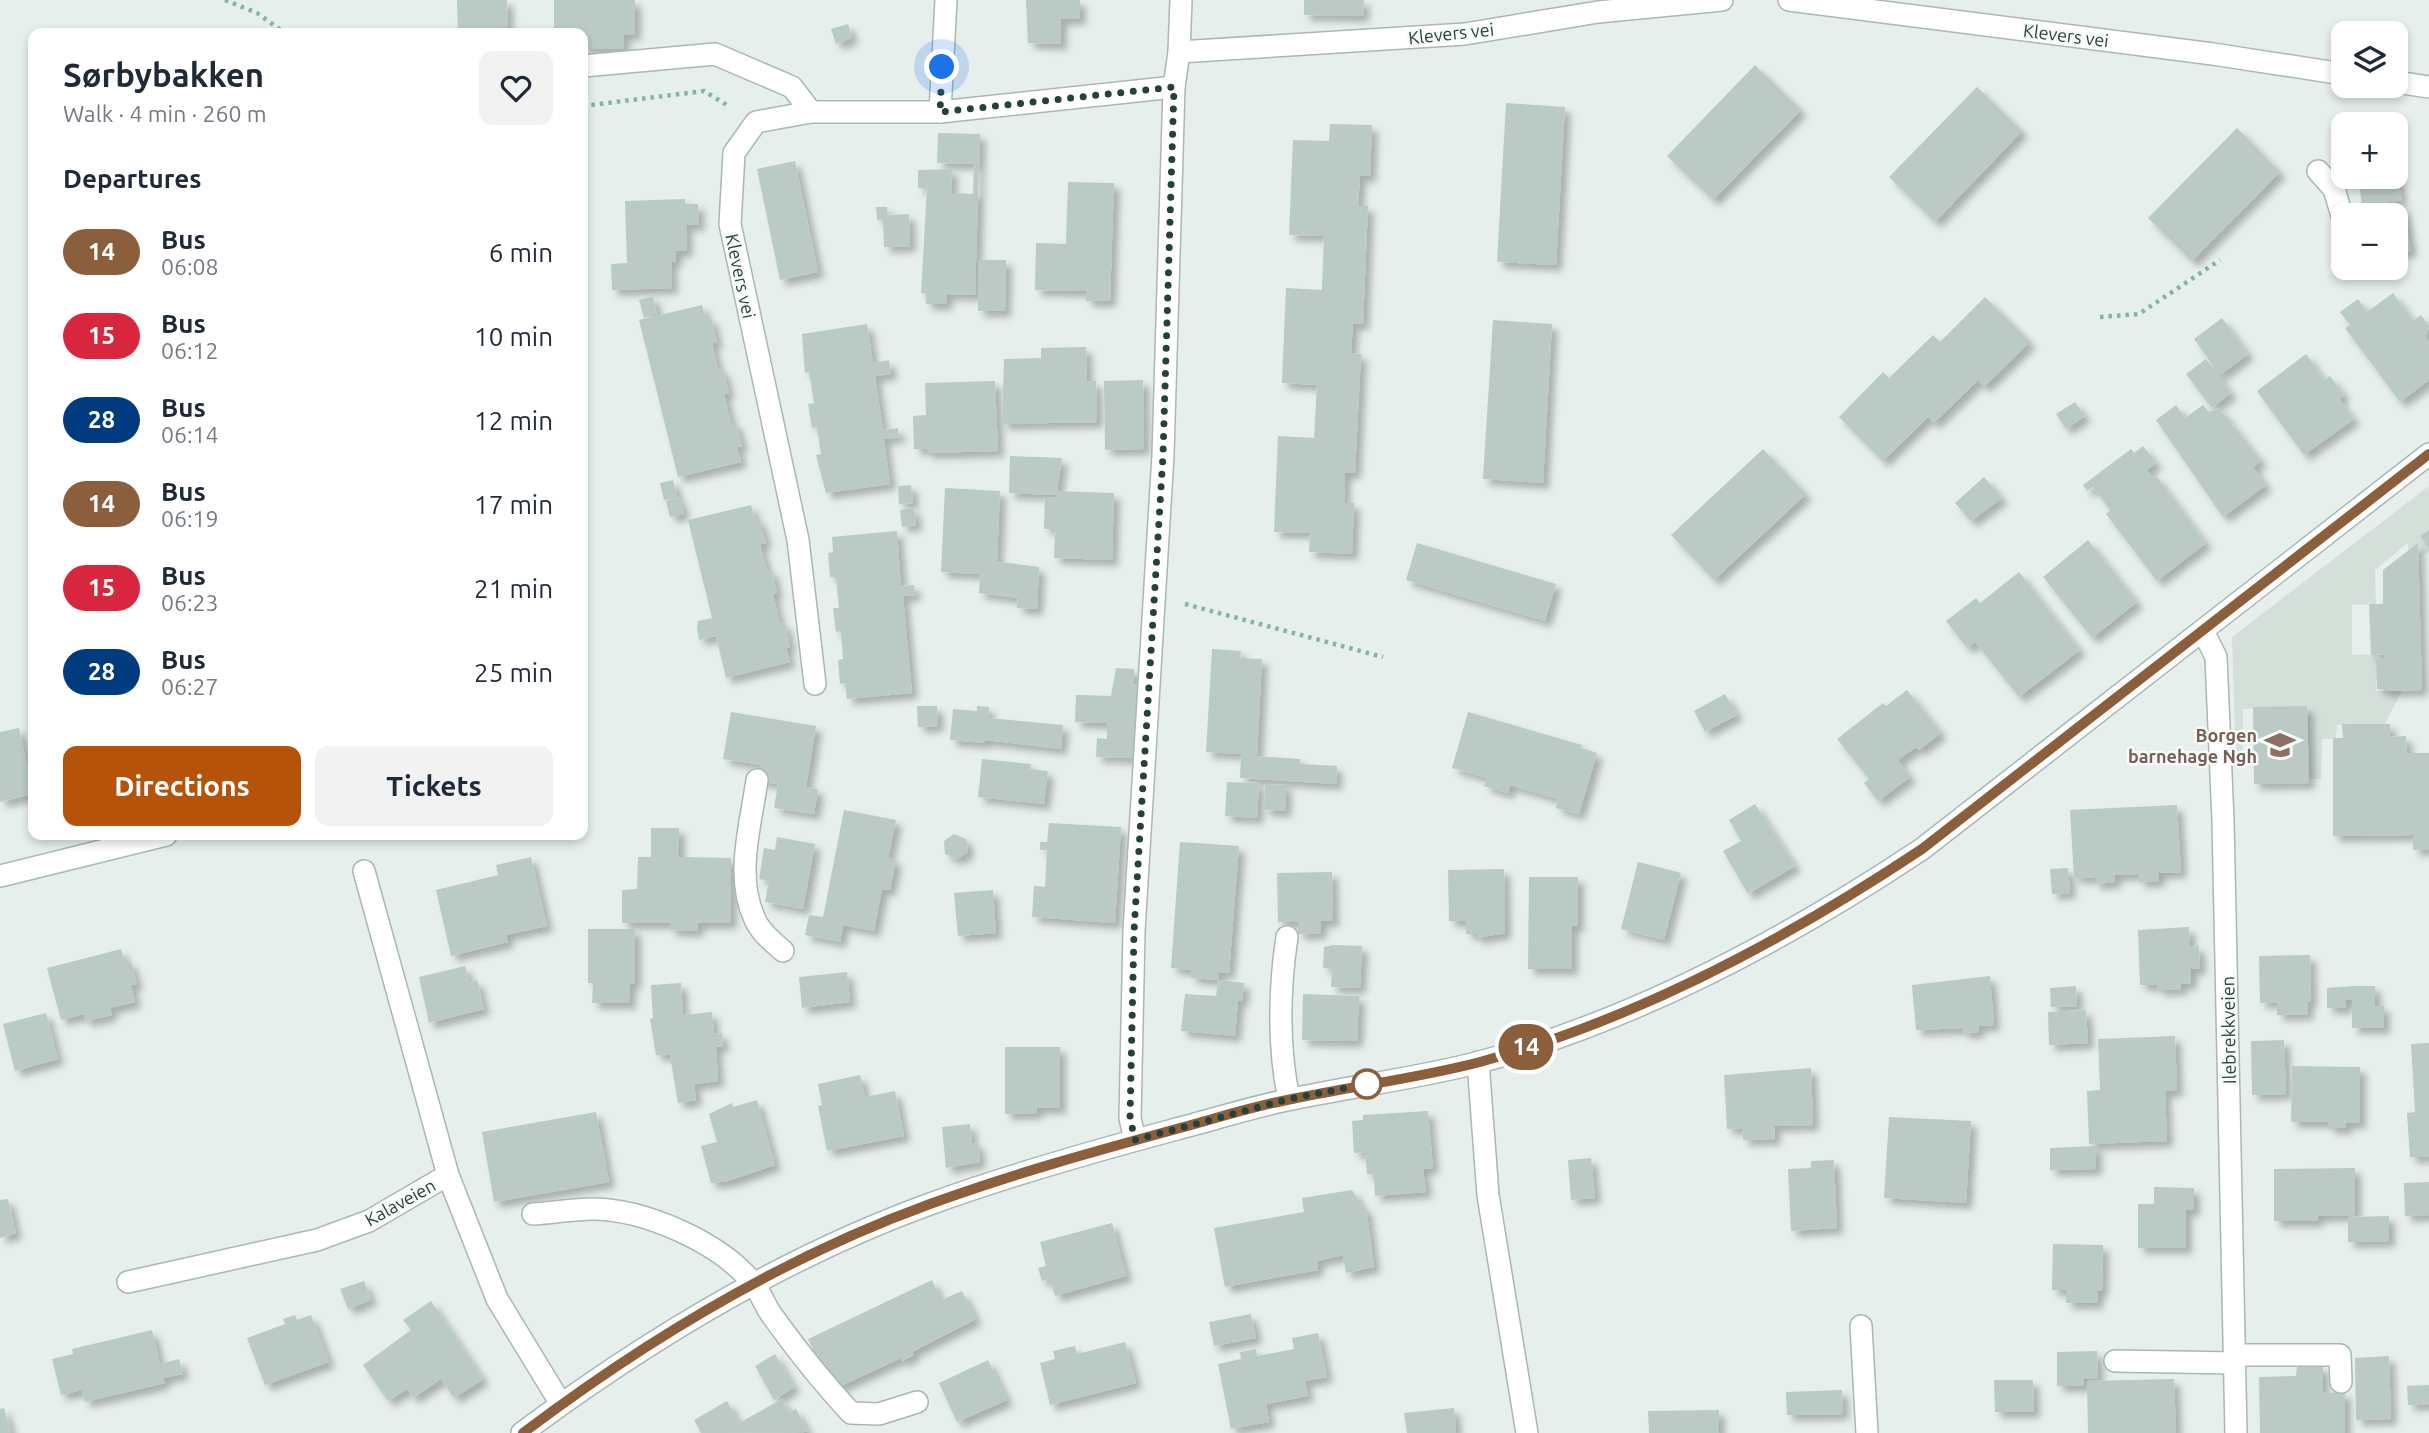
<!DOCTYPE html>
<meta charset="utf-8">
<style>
body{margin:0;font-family:Ubuntu,sans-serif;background:#f2f2f3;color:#1f2937;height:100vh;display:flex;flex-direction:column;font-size:26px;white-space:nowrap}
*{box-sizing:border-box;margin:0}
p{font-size:23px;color:#747a83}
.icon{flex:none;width:38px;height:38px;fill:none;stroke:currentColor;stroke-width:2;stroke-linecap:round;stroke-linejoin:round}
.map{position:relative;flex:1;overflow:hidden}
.side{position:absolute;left:28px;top:28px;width:560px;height:812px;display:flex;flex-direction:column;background:#fff;border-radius:14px;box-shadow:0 4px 10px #0003}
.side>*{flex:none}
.badge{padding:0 14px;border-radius:23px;font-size:24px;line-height:46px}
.tools{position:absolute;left:2331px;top:21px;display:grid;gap:14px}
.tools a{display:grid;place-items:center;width:77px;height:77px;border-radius:14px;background:#fff;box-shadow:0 4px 10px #0003;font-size:35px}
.you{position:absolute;width:35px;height:35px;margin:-18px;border:5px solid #fff;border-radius:50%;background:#1a73e8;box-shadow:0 0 0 10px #1a73e833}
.map>.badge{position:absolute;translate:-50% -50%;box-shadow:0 0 0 4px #fff}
h2{padding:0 35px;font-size:26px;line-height:63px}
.round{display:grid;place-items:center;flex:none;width:74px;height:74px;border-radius:14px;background:#f2f2f3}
.headline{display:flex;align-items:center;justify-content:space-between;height:119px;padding:0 35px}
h1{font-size:33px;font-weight:600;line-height:52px}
.button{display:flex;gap:14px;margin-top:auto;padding:14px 35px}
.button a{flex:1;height:80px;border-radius:14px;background:#b45309;color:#fff;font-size:28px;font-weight:600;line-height:80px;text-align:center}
.button a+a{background:#f2f2f3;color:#1f2937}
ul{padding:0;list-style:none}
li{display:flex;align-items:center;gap:21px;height:84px;padding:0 35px}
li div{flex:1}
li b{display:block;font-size:26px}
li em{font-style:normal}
li .badge{min-width:77px;font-weight:700;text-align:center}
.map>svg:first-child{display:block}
.built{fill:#d4dfda}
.building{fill:#bbcac4;filter:url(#shadow)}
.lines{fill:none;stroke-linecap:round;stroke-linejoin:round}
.minor-casing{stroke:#a8b8b2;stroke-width:24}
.path{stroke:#86b3a5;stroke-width:4.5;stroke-dasharray:3.5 5;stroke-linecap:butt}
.minor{stroke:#fff;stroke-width:21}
.line-casing{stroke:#fff;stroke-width:16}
.line{stroke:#8b5e3c;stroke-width:10}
.walk{stroke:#24423a;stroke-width:7;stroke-dasharray:0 12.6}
.stop-dot{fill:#fff;stroke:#8b5e3c;stroke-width:3.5}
.labels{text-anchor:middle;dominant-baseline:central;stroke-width:5;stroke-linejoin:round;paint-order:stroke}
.street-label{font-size:18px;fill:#24423a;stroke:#f7fbf9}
.education-label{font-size:18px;font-weight:bold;fill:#785e54;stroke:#f7fbf9;text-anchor:end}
</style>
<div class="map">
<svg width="2429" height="1433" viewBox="0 0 2429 1433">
<defs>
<filter id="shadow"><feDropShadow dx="6" dy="6" stdDeviation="3.5" flood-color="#0004"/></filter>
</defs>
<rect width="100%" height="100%" fill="#e6efeb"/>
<!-- built -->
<polygon class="built" points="2429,486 2429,551 2409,565 2408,543 2375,570 2376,604 2352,605 2352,655 2377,654 2376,691 2402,691 2384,725 2337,725 2336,739 2322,739 2321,779 2301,778 2298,706 2243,709 2242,768 2236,768 2232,637"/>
<!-- building -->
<g class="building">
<polygon points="457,0 507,0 508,33 458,33"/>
<polygon points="554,0 635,0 635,34 624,35 624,49 583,49 583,33 554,33"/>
<polygon points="1026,0 1080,0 1080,19 1061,19 1061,44 1028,43"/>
<polygon points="1304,0 1364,0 1363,16 1304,15"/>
<polygon points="848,24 852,38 836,44 831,29"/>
<polygon points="1755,65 1801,110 1713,200 1667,156"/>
<polygon points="1977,87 2022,131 1935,222 1889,177"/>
<polygon points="1506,103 1565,107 1556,265 1497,262"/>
<polygon points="1330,124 1372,125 1370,176 1360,176 1358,206 1368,206 1363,324 1353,324 1351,353 1361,354 1355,473 1345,473 1344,503 1354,503 1352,554 1309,552 1310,533 1274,532 1278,436 1314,438 1317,385 1282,383 1286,288 1322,290 1324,236 1289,235 1293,140 1329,141"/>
<polygon points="2237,128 2280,172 2192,261 2148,218"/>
<polygon points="938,133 980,134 975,295 947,294 946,304 926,304 926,294 921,293 927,188 918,188 918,170 952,169 951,193 973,194 974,164 937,163"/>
<polygon points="795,161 818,272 780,280 757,169"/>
<polygon points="2396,171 2402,200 2362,206 2358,177 2396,177"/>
<polygon points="1068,182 1114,183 1110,301 1086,301 1086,291 1035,290 1036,243 1066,244"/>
<polygon points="685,199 685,204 698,204 699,225 686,225 687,251 676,251 676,261 671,262 672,288 612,290 611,264 627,263 625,201"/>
<polygon points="2403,205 2411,251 2396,253 2396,215 2364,215 2363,211"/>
<polygon points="876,207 887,207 888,215 909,214 910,246 884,247 883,220 877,220"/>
<polygon points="978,260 1006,260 1005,311 978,311"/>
<polygon points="2393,293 2413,321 2421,315 2429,326 2426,338 2429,342 2429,380 2400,402 2345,328 2350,325 2340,312 2358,299 2367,312"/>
<polygon points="653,296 657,314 644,318 639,300"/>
<polygon points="1985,297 2030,342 1984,387 1978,380 1934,423 1928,417 1883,461 1839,417 1883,372 1889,378 1933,335 1940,342"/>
<polygon points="702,305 706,319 711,318 717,343 712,343 718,370 723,369 729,393 724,394 731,423 736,423 742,446 737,447 741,462 678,477 639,320"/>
<polygon points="2222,318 2248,354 2220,375 2194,339"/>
<polygon points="1493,320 1552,324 1543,483 1483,479"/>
<polygon points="867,324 873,363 889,360 891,374 875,376 883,430 898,428 899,437 884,439 890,484 826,493 816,455 821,454 817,427 812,428 808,404 814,403 809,372 805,373 802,334"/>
<polygon points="1086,347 1087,381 1096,381 1097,422 1002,424 1004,359 1041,358 1041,348"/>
<polygon points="2306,354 2324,380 2330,376 2344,395 2339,399 2354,419 2304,455 2257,391"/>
<polygon points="2206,359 2231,393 2212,408 2186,374"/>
<polygon points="1143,380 1144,449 1105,450 1104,381"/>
<polygon points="995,381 998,451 927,453 927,449 914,449 913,416 926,415 925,383"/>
<polygon points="2075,402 2085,416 2066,429 2056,414"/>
<polygon points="2176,405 2185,418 2203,405 2209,412 2219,408 2261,461 2253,467 2266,485 2223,517 2156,420"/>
<polygon points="2143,446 2156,463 2147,470 2153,478 2156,476 2206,543 2157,581 2106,514 2110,510 2093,487 2087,491 2083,485 2131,449 2134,453"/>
<polygon points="1763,449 1806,494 1714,580 1671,535"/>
<polygon points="1010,456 1062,458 1057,491 1114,493 1112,560 1054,558 1055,529 1044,529 1045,497 1056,497 1056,495 1009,493"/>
<polygon points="1984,477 2002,498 1971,521 1955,503"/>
<polygon points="673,480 677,497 664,500 660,483"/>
<polygon points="911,485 913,503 899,504 898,486"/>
<polygon points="945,488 1000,491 997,560 992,561 1039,567 1037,609 1017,608 1018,598 979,593 980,574 941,572"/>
<polygon points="679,497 684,514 670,517 666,501"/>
<polygon points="751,505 755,520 759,519 766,543 760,544 767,571 772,570 777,593 773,594 780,624 785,623 790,647 786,648 790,662 726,678 716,636 699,640 697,629 698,621 712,618 688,520"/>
<polygon points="914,508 916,525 902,527 900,510"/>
<polygon points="2429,530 2429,548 2420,536"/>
<polygon points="897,531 901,586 914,585 915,595 903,596 912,693 847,699 845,683 840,684 838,660 843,659 841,631 836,632 833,608 839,608 836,577 830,577 828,553 833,552 832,537"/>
<polygon points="2088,540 2137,602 2092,638 2043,577"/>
<polygon points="1417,543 1556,584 1545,621 1406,580"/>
<polygon points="2418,543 2422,690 2386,691 2386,689 2377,689 2376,659 2385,659 2384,654 2371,655 2369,604 2383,604 2383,570"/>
<polygon points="2019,572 2080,650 2019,697 1975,642 1967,648 1946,621 1976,598 1980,603"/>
<polygon points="1212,649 1241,651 1240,658 1262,659 1257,755 1206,752"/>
<polygon points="1116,668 1134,669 1134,684 1143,684 1137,758 1096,757 1097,738 1107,739 1107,723 1075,722 1076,695 1111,696"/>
<polygon points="1907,690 1941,733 1919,750 1916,747 1898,760 1910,777 1878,801 1864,783 1869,779 1837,739 1883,703 1886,706"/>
<polygon points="1725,694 1737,715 1705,732 1694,711"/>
<polygon points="917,706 937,706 938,726 918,727"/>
<polygon points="977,706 989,707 988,718 1063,725 1061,749 985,740 985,743 950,740 953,709 977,711"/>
<polygon points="2307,706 2309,783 2254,784 2253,707"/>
<polygon points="731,712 816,726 806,787 818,789 814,814 774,808 778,784 759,781 762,765 723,759"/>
<polygon points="1468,712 1582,745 1581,748 1597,753 1579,814 1556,808 1558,799 1510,785 1508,793 1484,786 1487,778 1452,768"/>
<polygon points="2342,724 2390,724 2390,737 2406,736 2407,753 2429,753 2429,849 2413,850 2413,835 2333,836 2333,738 2343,738"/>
<polygon points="19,728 33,794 0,802 0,732"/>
<polygon points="1241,755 1300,759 1300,764 1337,766 1336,784 1240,778"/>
<polygon points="982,759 1031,764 1030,769 1048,771 1044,804 978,797"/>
<polygon points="1227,782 1259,783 1257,818 1225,816"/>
<polygon points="1265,784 1286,785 1285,811 1264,810"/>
<polygon points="1755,804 1795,866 1748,894 1723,851 1741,841 1729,820"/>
<polygon points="2177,805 2181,872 2159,873 2159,881 2139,882 2139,874 2115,875 2115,882 2095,884 2095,877 2074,878 2070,810"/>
<polygon points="844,810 896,820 888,858 896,860 890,890 882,889 874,931 843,925 840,942 805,935 809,915 823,917"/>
<polygon points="1049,823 1121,827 1115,923 1032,917 1034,886 1045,887 1047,850 1040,850 1040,842 1047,842"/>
<polygon points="651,828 679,828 679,857 731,858 731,923 698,923 697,931 670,930 670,923 622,923 622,890 637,889 638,857 651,857"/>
<polygon points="954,834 966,839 968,852 957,859 945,854 944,841"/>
<polygon points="777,837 815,844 803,909 765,902 769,881 759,879 764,848 775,850"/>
<polygon points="1180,842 1239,846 1229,973 1219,972 1218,980 1191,978 1191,970 1171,968"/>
<polygon points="531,857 547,926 506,935 508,942 451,956 436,890 498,875 496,865"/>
<polygon points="1638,862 1681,873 1664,940 1621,929"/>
<polygon points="2068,868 2070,893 2052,894 2050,869"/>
<polygon points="1504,869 1505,933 1477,938 1477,934 1466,934 1466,921 1449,921 1448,870"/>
<polygon points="1332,872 1333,921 1321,921 1321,933 1298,934 1298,922 1278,922 1277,873"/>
<polygon points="1529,877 1578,877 1578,926 1572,926 1572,969 1528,969"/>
<polygon points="993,890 996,933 958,936 954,893"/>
<polygon points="2189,927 2190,947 2199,946 2200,969 2191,969 2191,983 2181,984 2181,989 2158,990 2157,985 2140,985 2138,930"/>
<polygon points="588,929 635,929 635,984 630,983 630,1003 592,1003 593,983 588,983"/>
<polygon points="1333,945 1362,946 1360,988 1331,987 1332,969 1323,968 1324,947"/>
<polygon points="121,949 125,963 131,962 137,984 131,985 135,1002 110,1008 112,1015 86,1021 84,1014 61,1020 47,968"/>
<polygon points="2310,955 2311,1002 2307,1002 2308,1014 2277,1015 2277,1002 2260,1003 2259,956"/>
<polygon points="465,966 469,982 477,980 484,1009 429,1023 419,977"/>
<polygon points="847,972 850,1002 802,1008 799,977"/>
<polygon points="1990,976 1994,1025 1978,1026 1979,1032 1963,1033 1963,1028 1916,1030 1912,985"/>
<polygon points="1218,980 1244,983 1242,1001 1238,1000 1235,1036 1181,1031 1185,994 1216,996"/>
<polygon points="681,983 683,1015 712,1012 714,1034 722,1033 723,1046 716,1047 718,1081 694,1084 696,1100 678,1103 670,1055 656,1055 650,1019 653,1018 651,985"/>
<polygon points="2076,986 2077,1006 2051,1007 2050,988"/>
<polygon points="2352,986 2375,986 2375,1006 2384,1006 2384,1028 2352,1028 2352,1000 2346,1000 2346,1008 2327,1008 2327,988"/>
<polygon points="1303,994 1359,996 1357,1041 1302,1040"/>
<polygon points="2086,1010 2088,1043 2049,1045 2048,1012"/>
<polygon points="46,1013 58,1059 15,1071 3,1024"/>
<polygon points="2175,1036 2177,1091 2165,1091 2167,1141 2089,1144 2087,1091 2100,1090 2098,1039"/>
<polygon points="2284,1040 2286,1094 2252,1095 2251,1041"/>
<polygon points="2429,1043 2429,1157 2410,1157 2407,1113 2415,1112 2411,1044"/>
<polygon points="1005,1047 1060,1047 1060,1108 1037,1108 1037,1113 1005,1114"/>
<polygon points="2292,1066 2360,1067 2360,1123 2346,1123 2346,1128 2328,1128 2329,1122 2291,1122"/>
<polygon points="1811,1068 1813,1125 1774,1126 1775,1139 1743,1140 1742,1128 1727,1129 1724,1075"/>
<polygon points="860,1075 865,1097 895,1091 904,1136 827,1151 818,1106 822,1105 818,1084"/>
<polygon points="757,1100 775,1165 728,1181 711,1183 701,1146 717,1142 709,1114 732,1103 733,1107"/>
<polygon points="1428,1111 1433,1168 1423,1169 1426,1192 1375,1196 1374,1174 1367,1174 1365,1152 1354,1153 1352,1121 1363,1120 1363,1115"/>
<polygon points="596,1112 609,1182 494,1202 482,1132"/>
<polygon points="1889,1117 1971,1121 1966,1203 1884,1198"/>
<polygon points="970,1124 972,1144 978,1143 980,1162 946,1168 942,1127"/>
<polygon points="2096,1146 2096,1169 2050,1170 2050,1148"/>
<polygon points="1591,1158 1595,1198 1571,1200 1568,1160"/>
<polygon points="1834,1160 1837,1228 1791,1231 1788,1169 1811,1168 1811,1161"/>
<polygon points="2355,1168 2355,1215 2317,1216 2318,1221 2274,1221 2274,1169"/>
<polygon points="2429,1182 2429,1215 2405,1216 2404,1183"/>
<polygon points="2154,1187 2194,1188 2194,1210 2186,1210 2186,1248 2138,1248 2138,1204 2154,1204"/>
<polygon points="1352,1190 1363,1208 1366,1207 1374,1267 1346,1273 1343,1255 1317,1261 1318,1270 1225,1287 1214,1228 1304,1212 1302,1198"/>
<polygon points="8,1199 16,1233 0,1238 0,1200"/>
<polygon points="2389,1216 2389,1241 2348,1242 2348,1217"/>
<polygon points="1112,1223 1126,1276 1055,1296 1050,1279 1042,1281 1038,1268 1046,1266 1040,1242"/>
<polygon points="2053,1244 2103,1245 2102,1291 2098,1291 2097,1303 2066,1303 2066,1290 2052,1290"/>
<polygon points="932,1280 941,1300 962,1291 976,1319 912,1352 914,1355 902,1361 901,1358 832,1390 808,1339"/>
<polygon points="364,1281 371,1300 348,1309 340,1289"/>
<polygon points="431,1301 483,1379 454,1398 441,1379 413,1398 407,1389 388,1401 363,1365 411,1330 403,1320"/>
<polygon points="1251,1314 1256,1338 1214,1346 1209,1322"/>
<polygon points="295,1315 297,1320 311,1315 329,1362 265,1385 247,1338 285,1324 283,1319"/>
<polygon points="152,1330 160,1364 179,1359 183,1374 163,1378 165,1383 85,1402 82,1390 61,1395 52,1359 73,1354 72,1349"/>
<polygon points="1318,1333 1327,1377 1305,1381 1308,1396 1266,1404 1269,1422 1231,1429 1218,1364 1241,1359 1240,1352 1256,1349 1257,1356 1294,1349 1292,1338"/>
<polygon points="1125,1342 1136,1383 1050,1405 1040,1363 1055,1359 1053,1351 1075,1346 1077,1354"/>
<polygon points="2097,1351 2098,1379 2084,1379 2084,1386 2057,1386 2057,1352"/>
<polygon points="775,1354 794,1387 774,1400 755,1366"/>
<polygon points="2389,1356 2391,1419 2356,1420 2355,1358"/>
<polygon points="988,1360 1007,1400 957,1422 939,1383"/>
<polygon points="2323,1366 2323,1393 2345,1392 2345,1433 2260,1433 2259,1377 2296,1376 2297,1367"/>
<polygon points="2174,1379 2176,1433 2088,1433 2087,1381"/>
<polygon points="1994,1380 2033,1380 2034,1412 1995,1412"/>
<polygon points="2429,1385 2429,1404 2408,1405 2407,1386"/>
<polygon points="1842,1390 1843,1414 1787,1415 1786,1392"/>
<polygon points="782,1399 789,1412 796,1409 808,1432 701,1433 694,1420 727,1401 739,1423"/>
<polygon points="4,1408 11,1433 0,1433 0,1409"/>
<polygon points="1454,1408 1456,1433 1407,1433 1404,1413"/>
<polygon points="1719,1410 1719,1433 1649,1433 1648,1411"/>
</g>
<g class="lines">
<!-- minor casing -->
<g class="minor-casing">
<g id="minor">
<polyline points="1789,0 2213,54 2343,74"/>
<polyline points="1179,52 1465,34 1598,12 1722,0"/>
<polyline points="583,66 715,54 792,87 811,112"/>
<polyline points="2396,82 2429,87"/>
<polyline points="940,112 946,0"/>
<polyline points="2318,171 2334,189 2343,219"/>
<polyline points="2203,631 2216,657 2223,821 2236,1433"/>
<polyline points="815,684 798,540 730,224 734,153 756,122 811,112 940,112 1174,87"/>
<path d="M757,780c-6,44 -22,95 -3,137 5,14 18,24 29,34"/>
<polyline points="364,871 448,1175 497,1299 561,1404"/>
<polyline points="0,876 166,835"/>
<path d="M1287,937c-8,52 -9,111 2,162"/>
<polyline points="1478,1062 1488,1195 1527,1433"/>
<polyline points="1135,1140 1130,1118 1134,931 1163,455 1174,87 1179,52 1181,0"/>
<path d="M533,1214c20,-1 39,-5 59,-5 52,0 127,33 160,73 8,9 12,22 19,32 25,35 51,68 80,99l28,1 38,-12"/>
<polyline points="128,1282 317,1240 369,1221 448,1175"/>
<polyline points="1861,1326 1867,1433"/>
<polyline points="2235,1355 2340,1355 2341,1382"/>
<polyline points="2115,1361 2235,1363"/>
<path d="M522,1433c125,-93 262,-176 408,-229 79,-29 161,-52 243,-74 39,-10 79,-23 119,-31 62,-13 127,-21 188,-37 158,-43 307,-123 442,-213l507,-395"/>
</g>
</g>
<!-- path -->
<g class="path">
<polyline points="225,0 257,13 285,33"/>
<polyline points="583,106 704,91 730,107"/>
<polyline points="2100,317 2139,314 2220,260"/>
<polyline points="1185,604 1383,657"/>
</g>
<!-- minor -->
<use href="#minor" class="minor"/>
</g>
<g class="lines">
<!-- line casing -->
<g class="line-casing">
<path id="line" d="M523,1433c123,-93 261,-176 407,-229 82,-30 166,-53 250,-76 37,-10 74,-22 112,-29 62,-13 127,-21 188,-37 158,-43 307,-123 442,-213l507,-395"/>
</g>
<!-- line -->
<use href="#line" class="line"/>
<!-- walk -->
<polyline class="walk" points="942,67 940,112 1174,87 1163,455 1134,931 1130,1118 1135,1140 1289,1099 1367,1084"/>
</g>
<!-- icons -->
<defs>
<g id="school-bare" transform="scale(2.415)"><path d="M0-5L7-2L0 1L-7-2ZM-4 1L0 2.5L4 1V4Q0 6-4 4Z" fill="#8d6e63" stroke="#f7fbf9" stroke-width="2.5" paint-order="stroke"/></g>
</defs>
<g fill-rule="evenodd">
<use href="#school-bare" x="2280" y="745"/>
</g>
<!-- markers -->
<circle class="stop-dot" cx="1367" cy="1084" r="14"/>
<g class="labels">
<!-- street labels -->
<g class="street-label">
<text transform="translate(1451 33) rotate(-6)">Klevers vei</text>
<text transform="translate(2066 35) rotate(7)">Klevers vei</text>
<text transform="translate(741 276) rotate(78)">Klevers vei</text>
<text transform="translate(2228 1030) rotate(-91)">Ilebrekkveien</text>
<text transform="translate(400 1202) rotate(-29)">Kalaveien</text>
</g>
<!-- education labels -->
<g class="education-label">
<text x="2257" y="735">Borgen<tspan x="2257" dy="21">barnehage Ngh</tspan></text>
</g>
</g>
</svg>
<div class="tools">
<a><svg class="icon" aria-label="layers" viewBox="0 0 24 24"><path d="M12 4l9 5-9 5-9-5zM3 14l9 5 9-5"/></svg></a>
<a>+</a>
<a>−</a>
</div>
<div class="you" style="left:942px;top:67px"></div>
<b class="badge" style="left:1526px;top:1047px;background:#8b5e3c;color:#fff">14</b>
<section class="side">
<div class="headline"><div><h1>Sørbybakken</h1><p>Walk · 4 min · 260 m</p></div><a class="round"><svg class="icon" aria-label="heart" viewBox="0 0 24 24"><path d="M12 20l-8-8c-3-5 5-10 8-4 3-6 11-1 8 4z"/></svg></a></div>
<h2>Departures</h2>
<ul>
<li><span class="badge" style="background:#8b5e3c;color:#fff">14</span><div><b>Bus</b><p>06:08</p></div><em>6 min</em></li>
<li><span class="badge" style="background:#d7263d;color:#fff">15</span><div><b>Bus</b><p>06:12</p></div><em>10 min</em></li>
<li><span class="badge" style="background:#003b80;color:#fff">28</span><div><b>Bus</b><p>06:14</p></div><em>12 min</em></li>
<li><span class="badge" style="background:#8b5e3c;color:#fff">14</span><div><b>Bus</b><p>06:19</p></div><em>17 min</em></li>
<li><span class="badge" style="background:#d7263d;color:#fff">15</span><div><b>Bus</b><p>06:23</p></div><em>21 min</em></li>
<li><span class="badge" style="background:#003b80;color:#fff">28</span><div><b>Bus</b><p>06:27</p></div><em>25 min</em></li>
</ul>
<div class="button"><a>Directions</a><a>Tickets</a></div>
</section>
</div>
